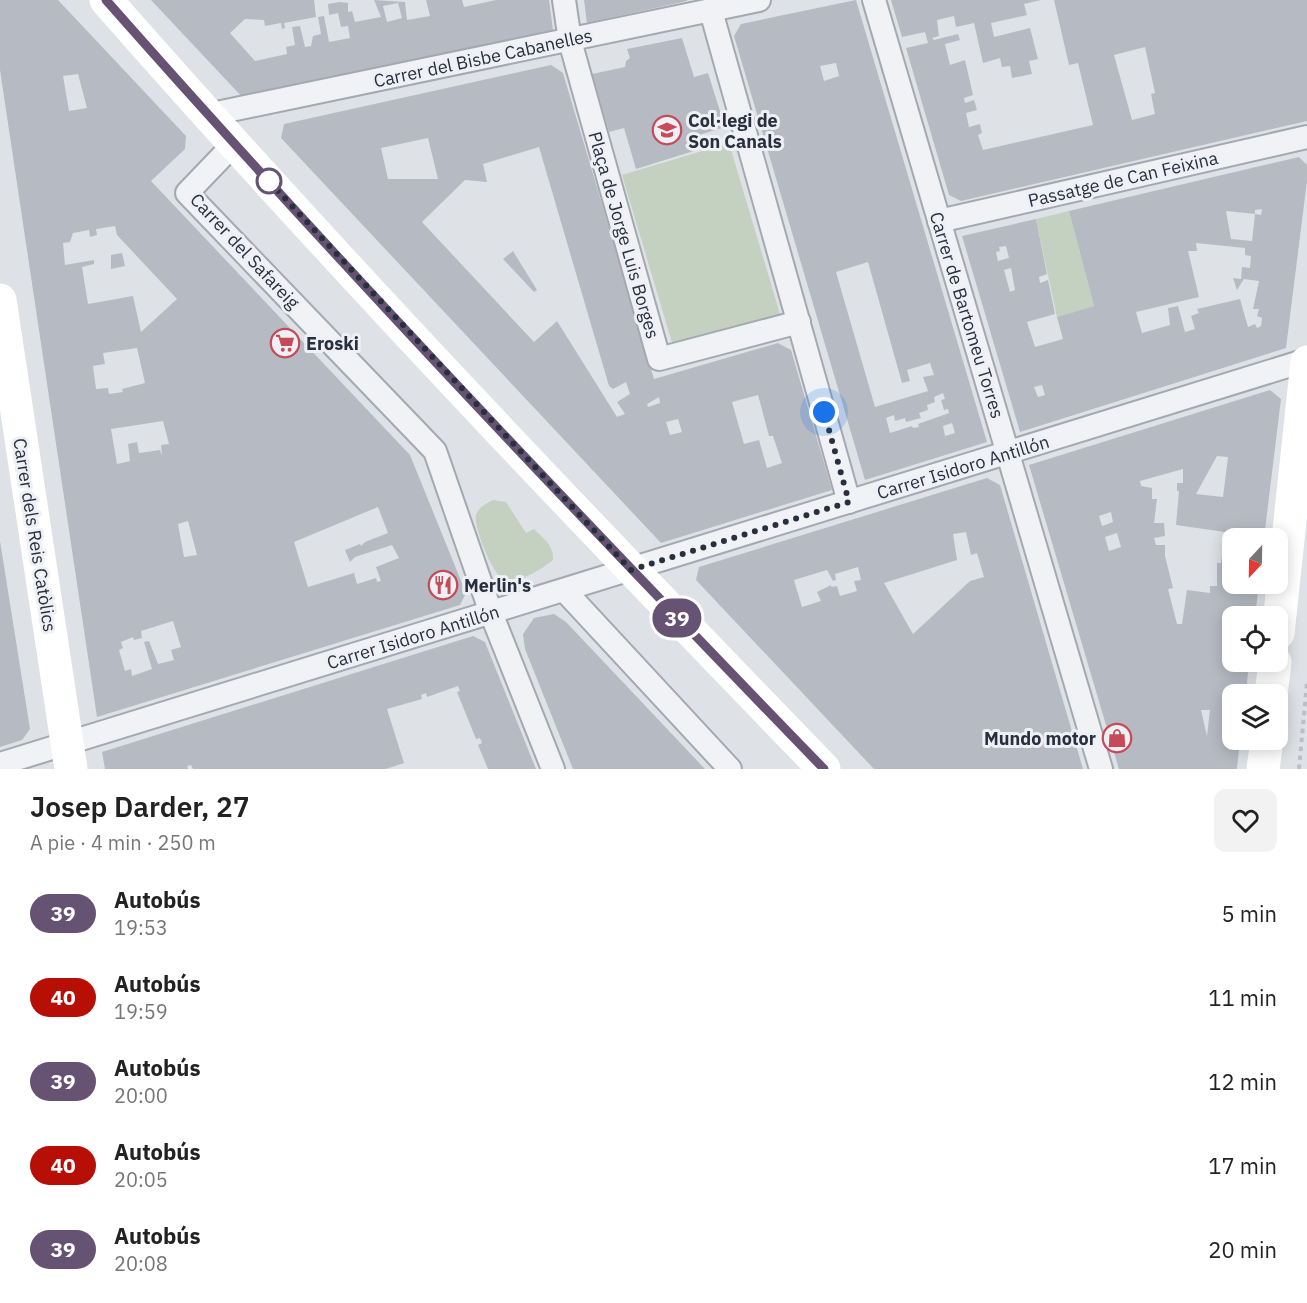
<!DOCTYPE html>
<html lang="es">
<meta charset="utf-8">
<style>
body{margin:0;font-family:"IBM Plex Sans",sans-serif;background:#f2f2f2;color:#222;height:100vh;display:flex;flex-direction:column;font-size:22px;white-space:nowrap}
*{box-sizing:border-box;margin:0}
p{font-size:20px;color:#767676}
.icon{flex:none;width:33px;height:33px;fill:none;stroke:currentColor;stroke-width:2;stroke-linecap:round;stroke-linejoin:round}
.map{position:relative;height:769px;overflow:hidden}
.side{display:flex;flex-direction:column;background:#fff;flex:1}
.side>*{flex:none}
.badge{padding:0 12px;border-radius:20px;font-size:21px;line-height:39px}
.needle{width:39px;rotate:202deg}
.controls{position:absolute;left:1222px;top:528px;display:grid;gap:12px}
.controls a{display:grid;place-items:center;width:66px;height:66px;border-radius:12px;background:#fff;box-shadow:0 3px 15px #0003;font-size:30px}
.you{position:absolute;width:30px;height:30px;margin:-15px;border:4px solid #fff;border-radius:50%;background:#1a73e8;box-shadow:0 0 0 9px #1a73e833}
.map>.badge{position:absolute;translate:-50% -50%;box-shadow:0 0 0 3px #fff}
.round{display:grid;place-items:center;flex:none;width:63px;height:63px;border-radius:12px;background:#f2f2f2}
.overview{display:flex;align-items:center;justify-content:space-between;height:102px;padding:0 30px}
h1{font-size:28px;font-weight:600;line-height:45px}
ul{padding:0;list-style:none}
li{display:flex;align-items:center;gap:18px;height:84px;padding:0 30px}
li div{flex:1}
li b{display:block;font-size:22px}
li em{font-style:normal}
li .badge{min-width:66px;font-weight:700;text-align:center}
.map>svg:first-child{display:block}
.green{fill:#c4d0c0}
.building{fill:#b6bbc3;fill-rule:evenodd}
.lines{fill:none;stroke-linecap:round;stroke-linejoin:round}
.street-casing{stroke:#a4a9b1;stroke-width:26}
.path{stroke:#bdbfc6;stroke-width:4;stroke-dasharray:4.5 4.5;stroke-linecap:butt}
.street{stroke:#f1f2f6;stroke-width:22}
.secondary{stroke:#fff;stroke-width:33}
.line-casing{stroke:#fff;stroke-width:14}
.line{stroke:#665273;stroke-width:9}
.walk{stroke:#282f3d;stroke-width:6;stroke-dasharray:0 10.8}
.stop-dot{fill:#fff;stroke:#665273;stroke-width:3}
.labels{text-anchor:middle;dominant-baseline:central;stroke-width:6;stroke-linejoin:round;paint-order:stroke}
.street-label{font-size:18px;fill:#282f3d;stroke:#eef0f5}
.poi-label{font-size:18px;font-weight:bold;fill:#282f3d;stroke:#eef0f5;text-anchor:start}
</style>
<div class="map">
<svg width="1307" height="769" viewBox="0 0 1307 769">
<rect width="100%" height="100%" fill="#dee2e7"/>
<!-- green -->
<g class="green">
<polygon points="729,143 780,314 673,346 622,175"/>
<polygon points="1069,211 1094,306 1057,317 1036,219"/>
<path d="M493,500l13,2 20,31 8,-4c10,10 20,17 19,31 -11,9 -32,22 -47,21 -12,-2 -33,-55 -30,-66 3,-8 9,-11 17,-15z"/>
</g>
<!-- building -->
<g class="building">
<path d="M0,0h58l128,136 -1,13 -34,32 259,274 56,138 -6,12 -363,112 -97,-647zM78,74l9,34 -18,3 -6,-35zM115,226l2,9 60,64 -36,33 -8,-36 -45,8 -6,-37 12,-3v-4l-29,5 -2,-22 7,-1 3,-9 16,-3 1,7 7,-2 -1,-6zM137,348l8,35 -23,6 1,3 -14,2 -1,-6 -12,1 -3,-23 12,-2 -2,-11zM163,421l6,23 -8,1 1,11 -2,-6 -21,3 -2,-11 -9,2 2,17 -13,3 -6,-35zM378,507l10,26 -23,9 -4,4 -1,-2 -15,6 5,12 5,-5 37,-12 7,13 -23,9 5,14 -4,1 -1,-4 -19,6 -3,-11 -46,14 -14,-45zM188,521l9,34 -13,2 -6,-33zM173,621l8,26 -10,3 3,10 -16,4 -9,-23 -5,1 8,27 -20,7 -1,-7 -6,2 -6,-21 4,-2 -2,-6 12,-5 1,3 8,-2 -1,-7z"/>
<path d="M151,0h163l2,17 -32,6 1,5 -3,1 -1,-6 -16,3 -1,-6 -19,-1 -15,14 25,28 32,-7 -1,-7 9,-2 -3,-18 8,-1 5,21 6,-1 2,-10 8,-2 -3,-17 6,-1 5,26 21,-4 -2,-12 -7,1 -3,-14 -9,2 -1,-11 12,-2 8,1v9l4,-1 3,11 26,-5 -7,-17 31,2 2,18 23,-4 -4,-16h36l2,7 32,-7h53l4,30 -309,69zM398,3l4,15 -15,4 -4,-16z"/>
<polygon points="584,0 687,0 687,1 587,23"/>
<path d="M856,0l131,442 -122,38 -131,-444 7,-12zM836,63l3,13 -15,5 -4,-15zM868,262l34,121 8,-2 -3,-11 23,-7 4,12 -11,2 5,14 -53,16 -39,-135zM943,393l2,6 -4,1 3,10 4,-1 1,4 -31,11 1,3 -6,1 -1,-2 -22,7 -4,-15 8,-3 1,6 10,-3 1,4 15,-4 -2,-5 9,-3 -1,-5 8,-3 -1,-5zM952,423l3,10 -10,3 -2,-10z"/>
<path d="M891,0h150l-17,4 3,11 -36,8 3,14 36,-9 8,31 -9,2 3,13 -20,4 -2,-12 -8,1 -2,-9 -17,5 -9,-40 -18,4 -2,-11 -17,4 2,16 -7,2 2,2 24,-6 2,6 -15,4 5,21 15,-5 8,35 -9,3 1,5 9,-3 3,10 -11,3 3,14 11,-3 2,9 -4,2 5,15 110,-25 -15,-62 -9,2 -15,-65h253v121l-346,80 -12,-6 -43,-147 22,-5 -3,-11 -23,5zM1145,47l10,46 -4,1 4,20 -23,6 -18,-65z"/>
<polygon points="682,38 694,77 708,73 725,127 699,135 694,143 697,150 636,169 624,128 609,132 592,74 625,67 626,61 630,58 627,49"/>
<path d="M551,65l12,8 91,306 124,-36 13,7 41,140 -171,53 -380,-405 3,-14zM428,138l10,41h-50l-7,-31zM539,147l70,239 4,3 13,-7 4,12 -13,8 8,12 -8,3 -60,-96 -23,21 -112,-120 43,-42 22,2 -4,-18zM758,395l11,41h4l9,27 -15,5 -8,-28 -15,4 -12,-42zM659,397l1,6 -12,4 -1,-3zM678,419l4,13 -12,3 -4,-13z"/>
<path d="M1299,157l8,8v16l-21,167 -266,84 -58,-196 74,-17 11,55 -8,3 1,6 8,-3 7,34 -28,8 8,25 28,-8 -6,-22 37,-11 -25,-95zM1262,209l-1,6 -6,-1 -3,27 -21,-2 -5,-28 29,3v-4zM1196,243l49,5v7l6,1 -1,12 -8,-1 -1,12 -8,-1 4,12 7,-11 15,2 -6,28h6l-2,7 5,2 -1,8 -4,2 -2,-4 -7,3 -8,-28 -43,10 2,4 -8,3 4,13 -10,3 -7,-26 -10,2 2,17 -28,8 -6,-21 63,-15 -11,-46h9zM1006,246l3,12 -11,3 -2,-9 4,-1 -1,-4zM1011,268l4,22 -5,2 -6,-22zM1042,385l3,10 -7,2 -4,-10z"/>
<polygon points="513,251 537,290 534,292 503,259"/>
<polygon points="122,253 125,266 111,269 111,255"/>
<path d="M1270,390l11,9 -17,139h-31v46h26l-4,32h-22v46h16l-3,32h-13v46h7l-3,29h-118l-90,-304zM1217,456l11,1 -5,40 -27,-3zM1183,469v14h-6v8h2l-3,34 49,7 -4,31h-4v23h-7v7l-23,-3 -5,34h-5l-9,-35 5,-1 -8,-32v-11h-9l-2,-7 11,-2 -1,-13h-10l3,-24h-5v-11l-11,-2 -1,-5zM1111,512l2,10 -11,4 -3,-10zM1117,533l4,14 -12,4 -4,-14zM1201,710h9l-3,26z"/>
<path d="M987,478l13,7 83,284h-209l-178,-189 3,-13zM966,532l5,23 6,-2 7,24 -14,4 -57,53 -29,-51 73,-23 -4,-26zM858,567l3,13 -7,1 3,10 -17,5 -3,-10 -6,1v-2l-14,7 4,9 -19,6 -8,-27 33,-10 6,11 3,-1 -1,-6z"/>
<polygon points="0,541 30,729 22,740 0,747"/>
<polygon points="554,614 566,622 705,769 573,769 525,649 523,634 534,618"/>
<polygon points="473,636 485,642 536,769 488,769 478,745 482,743 480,738 476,739 457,692 460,691 458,686 427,697 426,693 421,695 422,699 387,709 404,763 386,769 193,769 191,765 187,766 188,769 105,769 102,752"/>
</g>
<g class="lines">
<!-- street casing -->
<g class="street-casing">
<g id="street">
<polyline points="564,0 570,41 659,359 799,322"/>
<polyline points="874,0 1101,769"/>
<polyline points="711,11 849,502"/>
<polyline points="207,115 759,0"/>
<polyline points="234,144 187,193 435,451 491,613 553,769"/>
<polyline points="939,221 1307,137"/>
<polyline points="564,590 730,769"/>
<polyline points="0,764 1307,360"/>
</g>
</g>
<!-- path -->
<polyline class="path" points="1299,769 1307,682"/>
<!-- street -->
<use href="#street" class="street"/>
<!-- secondary -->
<g class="secondary">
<path d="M106,0c231,263 474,517 718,769"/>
<polyline points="0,300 71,769"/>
<polyline points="1278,633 1307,362"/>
<polyline points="1271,694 1275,662"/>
<polyline points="1263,769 1267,740"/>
</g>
</g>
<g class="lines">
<!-- line casing -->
<g class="line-casing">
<path id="line" d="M106,0c232,263 474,517 718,769"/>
</g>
<!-- line -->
<use href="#line" class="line"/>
<!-- walk -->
<polyline class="walk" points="269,181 266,178 631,570 849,502 824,412"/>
</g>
<!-- icons -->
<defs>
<g id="school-ring" transform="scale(1.5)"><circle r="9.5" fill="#eef0f5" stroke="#c64a58" stroke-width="1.5"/><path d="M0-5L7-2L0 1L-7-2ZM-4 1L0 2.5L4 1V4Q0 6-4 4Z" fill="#c64a58"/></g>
<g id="supermarket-ring" transform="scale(1.5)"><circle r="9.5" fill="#eef0f5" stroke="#c64a58" stroke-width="1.5"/><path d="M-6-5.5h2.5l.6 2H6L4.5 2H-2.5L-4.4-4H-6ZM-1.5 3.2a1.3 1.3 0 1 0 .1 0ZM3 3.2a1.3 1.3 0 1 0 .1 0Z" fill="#c64a58"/></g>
<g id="restaurant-ring" transform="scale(1.5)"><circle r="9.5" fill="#eef0f5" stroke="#c64a58" stroke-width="1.5"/><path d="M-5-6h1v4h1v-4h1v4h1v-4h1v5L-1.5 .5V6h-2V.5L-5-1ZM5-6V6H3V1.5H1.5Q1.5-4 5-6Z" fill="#c64a58"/></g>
<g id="shop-ring" transform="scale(1.5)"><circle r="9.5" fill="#eef0f5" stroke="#c64a58" stroke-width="1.5"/><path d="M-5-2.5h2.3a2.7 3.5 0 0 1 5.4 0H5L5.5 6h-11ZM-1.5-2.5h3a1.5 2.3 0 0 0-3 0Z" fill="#c64a58"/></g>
</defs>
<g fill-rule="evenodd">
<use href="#school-ring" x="667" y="130"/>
<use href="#supermarket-ring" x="285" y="343"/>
<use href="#restaurant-ring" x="443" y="585"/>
<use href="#shop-ring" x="1117" y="738"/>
</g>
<!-- markers -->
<circle class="stop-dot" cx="269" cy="181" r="12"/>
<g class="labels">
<!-- street labels -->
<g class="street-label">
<text transform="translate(483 58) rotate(-12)">Carrer del Bisbe Cabanelles</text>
<text transform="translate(1123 179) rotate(-13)">Passatge de Can Feixina</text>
<text transform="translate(624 235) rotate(74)">Plaça de Jorge Luis Borges</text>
<text transform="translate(245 251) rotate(47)">Carrer del Safareig</text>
<text transform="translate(967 315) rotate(73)">Carrer de Bartomeu Torres</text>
<text transform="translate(963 467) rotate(-17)">Carrer Isidoro Antillón</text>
<text transform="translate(35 535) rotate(81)">Carrer dels Reis Catòlics</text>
<text transform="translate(413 637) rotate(-17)">Carrer Isidoro Antillón</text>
</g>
<!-- poi labels -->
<g class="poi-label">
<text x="688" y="120">Col·legi de<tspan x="688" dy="21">Son Canals</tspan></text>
<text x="306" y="343">Eroski</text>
<text x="464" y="585">Merlin's</text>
<text x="1096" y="738" text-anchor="end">Mundo motor</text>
</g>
</g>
</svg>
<div class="controls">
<a><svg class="needle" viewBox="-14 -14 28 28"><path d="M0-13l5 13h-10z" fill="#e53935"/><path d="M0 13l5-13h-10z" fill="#767676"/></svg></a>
<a><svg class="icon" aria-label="locate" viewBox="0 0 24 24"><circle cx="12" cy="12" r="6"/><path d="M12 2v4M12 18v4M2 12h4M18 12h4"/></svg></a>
<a><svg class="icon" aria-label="layers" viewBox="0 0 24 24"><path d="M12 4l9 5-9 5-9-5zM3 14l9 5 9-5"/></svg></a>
</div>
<div class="you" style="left:824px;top:412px"></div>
<b class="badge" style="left:677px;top:618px;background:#665273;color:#fff">39</b>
</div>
<section class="side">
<div class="overview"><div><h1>Josep Darder, 27</h1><p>A pie · 4 min · 250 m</p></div><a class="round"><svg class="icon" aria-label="heart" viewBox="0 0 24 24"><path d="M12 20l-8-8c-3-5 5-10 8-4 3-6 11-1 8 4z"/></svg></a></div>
<ul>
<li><span class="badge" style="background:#665273;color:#fff">39</span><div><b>Autobús</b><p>19:53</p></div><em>5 min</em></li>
<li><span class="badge" style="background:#b70e06;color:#fff">40</span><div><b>Autobús</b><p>19:59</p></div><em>11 min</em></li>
<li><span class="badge" style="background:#665273;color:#fff">39</span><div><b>Autobús</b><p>20:00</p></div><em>12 min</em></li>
<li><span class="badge" style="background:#b70e06;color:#fff">40</span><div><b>Autobús</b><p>20:05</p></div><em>17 min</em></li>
<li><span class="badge" style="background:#665273;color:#fff">39</span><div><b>Autobús</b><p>20:08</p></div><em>20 min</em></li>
</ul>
</section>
